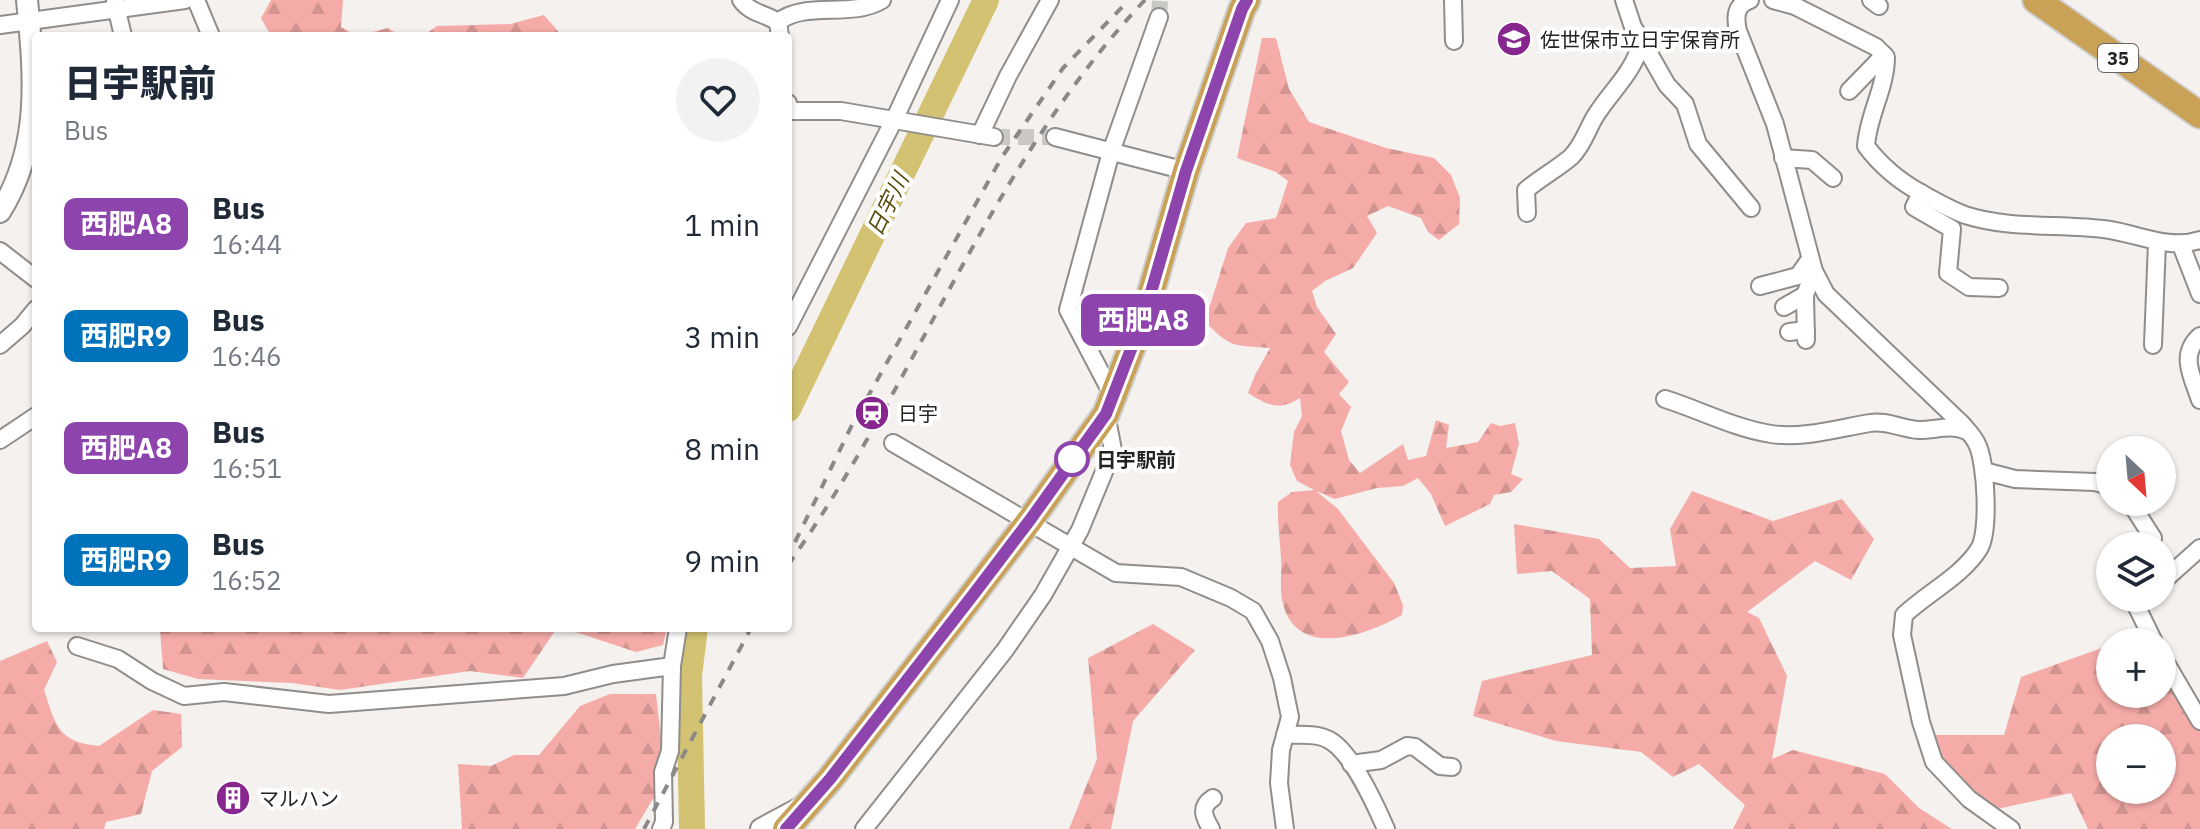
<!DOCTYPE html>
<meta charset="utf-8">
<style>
body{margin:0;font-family:"IBM Plex Sans","Noto Sans JP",sans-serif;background:#f2f2f3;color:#1f2937;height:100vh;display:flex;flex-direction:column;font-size:30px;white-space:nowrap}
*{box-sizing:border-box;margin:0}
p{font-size:26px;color:#747a83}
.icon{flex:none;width:44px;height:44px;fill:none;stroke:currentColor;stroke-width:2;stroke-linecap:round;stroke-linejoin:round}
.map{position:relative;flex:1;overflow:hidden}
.drawer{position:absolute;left:32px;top:32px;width:760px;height:600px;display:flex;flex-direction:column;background:#fff;border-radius:8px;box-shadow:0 2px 6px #0004}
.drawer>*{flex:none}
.badge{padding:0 16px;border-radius:12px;font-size:28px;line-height:52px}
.needle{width:52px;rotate:154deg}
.controls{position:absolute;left:2096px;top:436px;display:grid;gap:16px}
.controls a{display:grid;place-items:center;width:80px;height:80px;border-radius:50%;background:#fff;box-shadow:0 2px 6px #0004;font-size:40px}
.map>.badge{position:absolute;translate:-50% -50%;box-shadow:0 0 0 4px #fff}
.round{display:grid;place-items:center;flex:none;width:84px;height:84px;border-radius:42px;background:#f2f2f3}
.overview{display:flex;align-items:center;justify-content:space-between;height:136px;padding:0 32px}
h1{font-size:38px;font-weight:800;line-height:60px}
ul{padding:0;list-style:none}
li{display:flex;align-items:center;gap:24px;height:112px;padding:0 32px}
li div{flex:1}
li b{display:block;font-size:30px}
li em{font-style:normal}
li .badge{min-width:88px;font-weight:700;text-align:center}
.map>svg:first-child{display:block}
.forest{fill:url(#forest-firs);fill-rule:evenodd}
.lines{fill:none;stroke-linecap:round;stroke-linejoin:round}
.river{stroke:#d2c271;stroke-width:26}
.minor-tunnel{stroke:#cac8c5;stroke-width:16;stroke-dasharray:16 8;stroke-linecap:butt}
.minor-casing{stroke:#908d8b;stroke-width:20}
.tertiary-casing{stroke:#908d8b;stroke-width:24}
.trunk-casing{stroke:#cfcfce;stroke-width:30}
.minor{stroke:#fff;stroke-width:16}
.tertiary{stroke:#fff;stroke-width:20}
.trunk{stroke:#caa257;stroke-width:26}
.rail{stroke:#8b8987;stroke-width:4;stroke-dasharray:10 10;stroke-linecap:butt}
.line-casing{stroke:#fff;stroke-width:18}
.line{stroke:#8e44ad;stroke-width:12}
.stop-dot{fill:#fff;stroke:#8e44ad;stroke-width:4}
.labels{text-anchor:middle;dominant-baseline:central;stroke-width:8;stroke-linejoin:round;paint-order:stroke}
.shield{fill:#fff;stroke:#666564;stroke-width:2}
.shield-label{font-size:18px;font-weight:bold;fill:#242322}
.poi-label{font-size:20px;fill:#242322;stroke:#fff;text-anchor:start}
.stop-label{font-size:20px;font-weight:bold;fill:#242322;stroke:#fff;text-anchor:start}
.water-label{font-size:22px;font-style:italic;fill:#574c0b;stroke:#fff}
</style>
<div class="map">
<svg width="2200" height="829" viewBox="0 0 2200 829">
<defs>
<pattern id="forest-firs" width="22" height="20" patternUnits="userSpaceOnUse" patternTransform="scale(2)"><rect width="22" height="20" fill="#f5aca9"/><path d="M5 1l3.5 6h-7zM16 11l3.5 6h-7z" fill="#d29491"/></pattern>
</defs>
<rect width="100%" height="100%" fill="#f4f1ee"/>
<!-- forest -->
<g class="forest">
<polygon points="271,0 343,0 341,27 357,36 388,28 401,36 271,36 261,18"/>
<polygon points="544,15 562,36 423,36 437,26 510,24"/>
<path d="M1262,38h14l13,51 20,33 77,26 48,10 17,17 9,23 -1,26 -20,16 -11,-8 -7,-14 -33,-12 -21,10 10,17 -24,35 -28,13 -13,10 5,16 19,27 -12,18 25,30 -10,12 12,13 -10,24 8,29 11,13 43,-29 5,16 18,-4 10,-36 13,5 -3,23 32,-6 13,-19 9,3 15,-3 4,21 -8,30 12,5 -12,13 -17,3 -4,9 -45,22 -14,-32 -13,-16 -15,8 -26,2 -42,11 -19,-8 22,18 56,74 9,22 -1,10c-31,18 -96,43 -116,-2 -8,-19 -4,-36 -5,-55 -1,-19 -4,-37 -3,-56l14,-10 22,-2 -17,-9 -7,-16 4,-33 8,-16 -2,-18c-21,13 -31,8 -52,-5l7,-18 15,-27c-35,-3 -40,1 -65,-27l23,-73 18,-25 30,-5 12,-37 -12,-9 -39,-14z"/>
<polygon points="1692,491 1773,521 1842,499 1874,539 1851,580 1815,561 1747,612 1759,618 1787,676 1772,759 1793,750 1885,774 1919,808 1952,829 1733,829 1745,805 1699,764 1673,777 1641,752 1556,741 1473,716 1482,681 1592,655 1590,599 1552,571 1517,574 1514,524 1599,539 1630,568 1676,566 1670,529"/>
<polygon points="1153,624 1195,650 1133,721 1111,829 1069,829 1097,759 1088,658"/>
<polygon points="157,628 557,628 523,678 470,671 340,690 292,683 198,679 163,669 160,630"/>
<polygon points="563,628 667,628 663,645 636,652"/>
<path d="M47,641l10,21 -13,28c12,36 14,52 55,56l54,-36 28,4 1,33 -30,24 -11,43 -35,8 -2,7h-104v-168z"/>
<path d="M2110,645v49h52v-27l38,59v103h-112l-17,-36 -79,17 -62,-56 3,-19h71l17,-58zM2110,738h52v52h-52z"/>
<polygon points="610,694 656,694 662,748 654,797 635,829 462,829 458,764 491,766 514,755 539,755 580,706"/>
</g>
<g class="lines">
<!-- river -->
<g class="river">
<polyline points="788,409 986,0"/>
<polyline points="692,829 689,675 695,628"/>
</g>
<!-- minor-tunnel -->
<g class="minor-tunnel">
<polyline points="1159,17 1160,0"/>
<polyline points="994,137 1055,137"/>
</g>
<!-- minor casing -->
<g class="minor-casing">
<g id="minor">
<polyline points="196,0 211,36"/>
<path d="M741,0c9,13 25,14 37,22"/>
<polyline points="1453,0 1454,41"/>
<path d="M1750,0c-15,5 -15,17 -12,31l37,93 39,147 12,23 136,130c5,6 12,13 15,20 9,18 13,88 2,105 -17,27 -52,44 -75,66l-2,20 19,87 13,40 35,37 42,30"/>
<path d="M1773,0l22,6 81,41 10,10c0,31 -18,58 -20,89 15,20 33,35 55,47 14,8 28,16 44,22 46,15 98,8 145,15 31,5 59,20 90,10"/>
<polyline points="1871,0 1879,6"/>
<polyline points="115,2 123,36"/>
<polyline points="0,25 185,0"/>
<path d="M780,36l-2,-14c28,-22 72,-3 104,-22"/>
<polyline points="1642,41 1667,85 1685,104 1698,144 1751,208"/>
<polyline points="1849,91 1884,55"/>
<polyline points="788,103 789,111 841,111 994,137"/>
<polyline points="980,135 1008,76 1050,0"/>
<polyline points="1055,137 1186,171"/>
<polyline points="1783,158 1812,160 1833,178"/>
<polyline points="1921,193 1914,207 1952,229 1948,273 1969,287 1999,288"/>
<path d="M1527,213l-1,-23c14,-12 31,-21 45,-33 13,-13 16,-28 25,-42 18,-28 36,-40 46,-74l-9,-14 -9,-27"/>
<polyline points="2181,245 2200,294"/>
<polyline points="0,251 36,279"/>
<polyline points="1760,286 1798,276 1810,259"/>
<polyline points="1784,307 1805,295"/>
<polyline points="788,327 895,118 950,0"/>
<polyline points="1789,332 1806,330"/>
<path d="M2200,336c-21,19 -8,40 0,64"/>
<polyline points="1806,340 1805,295 1814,271"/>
<polyline points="0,345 22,326 36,309"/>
<polyline points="2153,345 2157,242"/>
<polyline points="1113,396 1068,310 1111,152 1159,17"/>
<path d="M1665,399c35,11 69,29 106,35 32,5 68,-6 99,-11 16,-3 32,6 49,7 18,0 31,-6 48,1"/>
<polyline points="0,440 36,416"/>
<polyline points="893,443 1116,573 1181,577 1231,598 1253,611 1270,641 1282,678 1290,717 1281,750 1279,783 1285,829"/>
<polyline points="1984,471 2015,479 2095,482 2110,486"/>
<polyline points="2130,502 2153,538"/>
<polyline points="2162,582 2200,548"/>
<polyline points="2136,598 2134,601 2154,642"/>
<polyline points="77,646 118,659 152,681 184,696 224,692 329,704 564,686 613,674 672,666"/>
<polyline points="2162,656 2200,721"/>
<path d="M1285,735c14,0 32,-2 44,5 22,11 47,66 57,89"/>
<polyline points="1351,764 1381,760 1407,746 1415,747 1440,766 1452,767"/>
<polyline points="661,829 664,822 663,772 670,751 672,666 678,628"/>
<polyline points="864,829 1005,650 1043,595 1080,530 1113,450 1106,414"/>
<path d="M1211,829c-7,-12 -12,-22 2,-31"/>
</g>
</g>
<!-- tertiary casing -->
<g class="tertiary-casing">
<g id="tertiary">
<path d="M0,212c42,-67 34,-138 27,-212"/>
<polyline points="761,829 800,808"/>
</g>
</g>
<!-- trunk casing -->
<g class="trunk-casing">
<g id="trunk">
<polyline points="2036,0 2200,115"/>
<polyline points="786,829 830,779 954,619 1030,520 1106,414 1145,313 1186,171 1242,9 1247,0"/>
</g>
</g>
<!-- minor -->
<use href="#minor" class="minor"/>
<!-- tertiary -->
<use href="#tertiary" class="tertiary"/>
<!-- trunk -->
<use href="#trunk" class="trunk"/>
<!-- rail -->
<g class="rail">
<polyline points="795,542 852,425 1002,157 1063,68 1129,0"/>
<path d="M788,565c129,-182 202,-401 357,-565"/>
<polyline points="644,829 751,628"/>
</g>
</g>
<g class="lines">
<!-- line casing -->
<g class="line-casing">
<polyline id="line" points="786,829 830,779 973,595 1030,520 1106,414 1145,313 1186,171 1242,9 1247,0"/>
</g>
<!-- line -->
<use href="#line" class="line"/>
</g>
<!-- icons -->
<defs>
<g id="school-disc" transform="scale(1.8)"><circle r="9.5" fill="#87268f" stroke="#fff"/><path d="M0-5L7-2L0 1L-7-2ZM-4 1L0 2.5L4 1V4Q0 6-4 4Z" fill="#fff"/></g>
<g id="station-disc" transform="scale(1.8)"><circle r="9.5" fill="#87268f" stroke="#fff"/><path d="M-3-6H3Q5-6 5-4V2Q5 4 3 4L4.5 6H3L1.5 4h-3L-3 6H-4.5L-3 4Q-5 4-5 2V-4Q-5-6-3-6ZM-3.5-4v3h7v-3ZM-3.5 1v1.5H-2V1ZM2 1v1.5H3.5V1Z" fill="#fff"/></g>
<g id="building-disc" transform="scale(1.8)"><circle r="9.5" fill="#87268f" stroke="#fff"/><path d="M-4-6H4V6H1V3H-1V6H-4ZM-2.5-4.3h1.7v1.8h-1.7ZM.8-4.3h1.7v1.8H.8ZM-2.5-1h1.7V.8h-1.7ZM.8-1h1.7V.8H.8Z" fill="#fff"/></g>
</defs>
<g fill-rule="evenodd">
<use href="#school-disc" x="1514" y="39"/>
<use href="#station-disc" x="872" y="413"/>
<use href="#building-disc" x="233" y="798"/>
</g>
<!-- markers -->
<circle class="stop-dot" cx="1072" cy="459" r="16"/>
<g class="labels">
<!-- shield labels -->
<rect class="shield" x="2098" y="44" width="40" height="28" rx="6"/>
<g class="shield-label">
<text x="2118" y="58">35</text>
</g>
<!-- poi labels -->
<g class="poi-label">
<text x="1540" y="39">佐世保市立日宇保育所</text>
<text x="898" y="413">日宇</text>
<text x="259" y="798">マルハン</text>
</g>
<!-- stop labels -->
<g class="stop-label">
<text x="1096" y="459">日宇駅前</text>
</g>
<!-- water labels -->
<g class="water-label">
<text transform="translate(887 204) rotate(-64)">日宇川</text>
</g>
</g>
</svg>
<div class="controls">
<a><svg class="needle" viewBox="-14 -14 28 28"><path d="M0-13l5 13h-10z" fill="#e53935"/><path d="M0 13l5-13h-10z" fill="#747a83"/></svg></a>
<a><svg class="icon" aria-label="layers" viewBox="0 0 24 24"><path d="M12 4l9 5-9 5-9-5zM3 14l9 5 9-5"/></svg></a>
<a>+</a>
<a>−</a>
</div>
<b class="badge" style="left:1143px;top:320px;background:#8e44ad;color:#fff">西肥A8</b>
<section class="drawer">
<div class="overview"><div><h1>日宇駅前</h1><p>Bus</p></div><a class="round"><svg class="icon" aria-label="heart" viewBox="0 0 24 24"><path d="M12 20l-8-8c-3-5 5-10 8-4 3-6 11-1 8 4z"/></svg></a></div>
<ul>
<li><span class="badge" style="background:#8e44ad;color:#fff">西肥A8</span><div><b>Bus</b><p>16:44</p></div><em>1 min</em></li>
<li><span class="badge" style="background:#0072bc;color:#fff">西肥R9</span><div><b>Bus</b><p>16:46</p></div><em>3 min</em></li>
<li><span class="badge" style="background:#8e44ad;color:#fff">西肥A8</span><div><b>Bus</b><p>16:51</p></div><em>8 min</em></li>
<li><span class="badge" style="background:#0072bc;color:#fff">西肥R9</span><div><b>Bus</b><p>16:52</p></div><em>9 min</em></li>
</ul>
</section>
</div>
